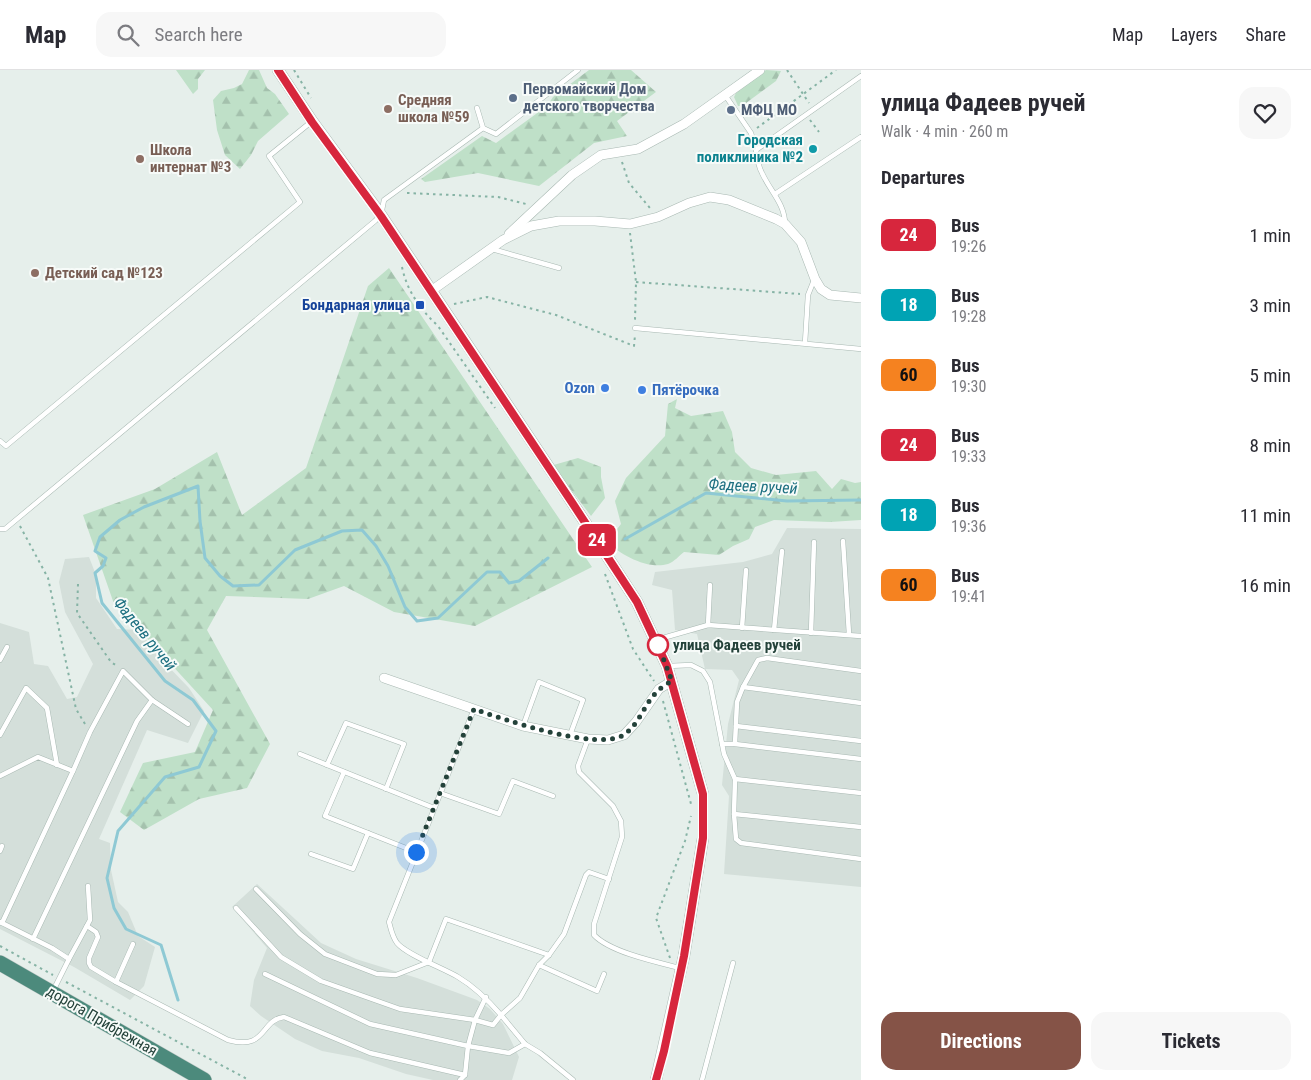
<!DOCTYPE html>
<meta charset="utf-8">
<style>
body{margin:0;font-family:"Roboto Condensed",sans-serif;background:#f7f7f7;color:#2b2b33;height:100vh;display:flex;flex-direction:column;font-size:19px;white-space:nowrap}
*{box-sizing:border-box;margin:0}
p{font-size:16px;color:#7c7c81}
.icon{flex:none;width:28px;height:28px;fill:none;stroke:currentColor;stroke-width:2;stroke-linecap:round;stroke-linejoin:round}
.map{position:relative;flex:1;overflow:hidden}
.panel{display:flex;flex-direction:column;background:#fff;width:450px}
.panel>*{flex:none}
.badge{padding:0 10px;border-radius:8px;font-size:18px;line-height:32px}
.you{position:absolute;width:25px;height:25px;margin:-12px;border:4px solid #fff;border-radius:50%;background:#1a73e8;box-shadow:0 0 0 8px #1a73e833}
.map>.badge{position:absolute;translate:-50% -50%;box-shadow:0 0 0 2px #fff}
h2{padding:0 20px;font-size:19px;line-height:45px}
.round{display:grid;place-items:center;flex:none;width:52px;height:52px;border-radius:15px;background:#f7f7f7}
.headline{display:flex;align-items:center;justify-content:space-between;height:85px;padding:0 20px}
h1{font-size:24px;font-weight:700;line-height:38px}
.button{display:flex;gap:10px;margin-top:auto;padding:10px 20px}
.button a{flex:1;height:58px;border-radius:15px;background:#855347;color:#fff;font-size:20px;font-weight:700;line-height:58px;text-align:center}
.button a+a{background:#f7f7f7;color:#2b2b33}
ul{padding:0;list-style:none}
li{display:flex;align-items:center;gap:15px;height:70px;padding:0 20px}
li div{flex:1}
li b{display:block;font-size:19px}
li em{font-style:normal}
li .badge{min-width:55px;font-weight:700;text-align:center}
header{display:flex;align-items:center;gap:30px;box-sizing:border-box;height:70px;padding:0 25px;background:#fff;border-bottom:1px solid #e1e1e2}
header strong{font-size:24px}
nav{display:flex;gap:28px;margin-inline-start:auto;font-size:18px}
.search{width:350px;height:45px;background:#f7f7f7;display:flex;align-items:center;gap:12px;box-sizing:border-box;padding:0 18px;border-radius:15px;color:#7c7c81;font-size:19px}
main{display:flex;flex:1;min-height:0}
.map>svg:first-child{display:block}
.built{fill:#d4dfda}
.forest{fill:url(#forest-firs)}
.lines{fill:none;stroke-linecap:round;stroke-linejoin:round}
.stream{stroke:#8ec9d4;stroke-width:3}
.service-casing{stroke:#a8b8b2;stroke-width:5.5}
.minor-casing{stroke:#a8b8b2;stroke-width:10}
.tertiary-casing{stroke:#a8b8b2;stroke-width:12}
.trunk-casing{stroke:#c2cac8;stroke-width:16}
.path{stroke:#86b3a5;stroke-width:2;stroke-dasharray:2.5 4;stroke-linecap:butt}
.service{stroke:#fff;stroke-width:4.5}
.minor{stroke:#fff;stroke-width:9}
.tertiary{stroke:#fff;stroke-width:11}
.trunk{stroke:#4c8a7c;stroke-width:15}
.line-casing{stroke:#fff;stroke-width:11}
.line{stroke:#d7263d;stroke-width:8}
.walk{stroke:#24423a;stroke-width:5;stroke-dasharray:0 9}
.service-dot{fill:#5c6f8a;stroke:#f7fbf9;stroke-width:2}
.education-dot{fill:#8d6e63;stroke:#f7fbf9;stroke-width:2}
.culture-dot{fill:#0f9aa8;stroke:#f7fbf9;stroke-width:2}
.transit-dot{fill:#1a4fb4;stroke:#f7fbf9;stroke-width:2}
.shop-dot{fill:#3f7fe0;stroke:#f7fbf9;stroke-width:2}
.stop-dot{fill:#fff;stroke:#d7263d;stroke-width:2.5}
.labels{text-anchor:middle;dominant-baseline:central;stroke-width:4;stroke-linejoin:round;paint-order:stroke}
.service-label{font-size:15px;font-weight:bold;fill:#4e5e75;stroke:#f7fbf9;text-anchor:start}
.education-label{font-size:15px;font-weight:bold;fill:#785e54;stroke:#f7fbf9;text-anchor:start}
.culture-label{font-size:15px;font-weight:bold;fill:#0d838f;stroke:#f7fbf9;text-anchor:end}
.transit-label{font-size:15px;font-weight:bold;fill:#164399;stroke:#f7fbf9;text-anchor:end}
.shop-label{font-size:15px;font-weight:bold;fill:#366cbe;stroke:#f7fbf9;text-anchor:end}
.stop-label{font-size:15px;font-weight:bold;fill:#24423a;stroke:#f7fbf9;text-anchor:start}
.street-label{font-size:15px;fill:#24423a;stroke:#f7fbf9}
.water-label{font-size:16px;font-style:italic;fill:#1c6f80;stroke:#f7fbf9}
</style>
<header>
<strong>Map</strong>
<div class="search"><svg class="icon" aria-label="search" viewBox="0 0 24 24"><circle cx="10" cy="10" r="6"/><path d="M15 15l6 6"/></svg>Search here</div>
<nav><a>Map</a><a>Layers</a><a>Share</a></nav>
</header>
<main>
<div class="map">
<svg width="861" height="1010" viewBox="0 0 861 1010">
<defs>
<pattern id="forest-firs" width="22" height="20" patternUnits="userSpaceOnUse" patternTransform="scale(1.25)"><rect width="22" height="20" fill="#bfe0c8"/><path d="M5 1l3.5 6h-7zM16 11l3.5 6h-7z" fill="#a4c1ad"/></pattern>
</defs>
<rect width="100%" height="100%" fill="#e6efeb"/>
<!-- built -->
<g class="built">
<polygon points="787,458 861,459 861,817 724,804 729,726 722,715 728,654 739,610 732,600 705,599 697,564 675,560 672,520 652,515 655,502 743,492 772,484"/>
<polygon points="89,487 96,505 96,528 117,559 139,560 161,589 189,618 204,641 188,673 147,660 99,769 110,773 111,800 118,832 128,842 138,866 155,877 144,916 130,930 74,897 0,859 0,553 29,562 34,594 48,596 67,629 77,627 93,594 65,542 59,512 65,489"/>
<polygon points="257,814 321,873 356,889 417,908 477,930 490,939 503,954 519,987 512,1010 433,1010 406,1004 359,988 322,981 295,969 261,946 250,936 254,910 267,878 232,837"/>
</g>
<!-- forest -->
<g class="forest">
<polygon points="176,0 205,0 198,9 198,19 193,24"/>
<polygon points="249,0 259,0 267,18 275,24 289,44 258,71 251,85 240,99 225,85 217,60 213,30 221,21 234,18 242,14"/>
<polygon points="589,0 631,0 656,22 617,51 627,66 594,73 539,116 478,103 425,112 421,109 482,66 496,73 547,36 553,27"/>
<polygon points="766,0 781,1 776,11 742,36 738,36 734,27 736,23"/>
<polygon points="389,198 592,497 475,556 394,542 344,516 308,529 226,526 207,560 270,674 247,718 199,729 144,760 120,742 143,693 195,682 213,640 113,531 83,445 155,419 217,382 242,445 306,398 368,216"/>
<path d="M677,329l-2,9 16,8 32,-5 9,21 3,20 16,16 25,7 40,-4 16,18 9,-10 14,4 6,-1v38l-31,2 -56,-2 -19,7 -6,12 -16,7 -14,9 -35,-3c-4,3 -10,10 -16,12 -20,6 -47,-9 -61,-22l14,-18 -6,-23 11,-23 39,-42 3,-32z"/>
<polygon points="578,388 601,397 601,407 605,428 591,446 563,409 550,396"/>
</g>
<g class="lines">
<!-- stream -->
<g class="stream">
<polyline points="625,469 706,423 787,431 861,430"/>
<polyline points="178,930 161,875 126,859 114,838 107,808 118,761 165,707 199,697 216,661 193,630 165,611 102,533 95,503 103,496 106,488 95,481 100,467 120,450 144,437 198,416 200,451 205,488 220,506 233,516 259,515 295,480 342,461 362,460 376,476 388,496 405,537 417,551 438,548 487,502 500,502 509,513 519,511 548,488"/>
</g>
<!-- service casing -->
<g class="service-casing">
<g id="service">
<polyline points="725,25 751,63 756,80"/>
<polyline points="477,38 483,58 496,64 578,0"/>
<polyline points="775,124 861,67"/>
<path d="M785,154c0,-20 -15,-33 -23,-51 -4,-7 -5,-15 -6,-23l105,-74"/>
<polyline points="492,179 559,198"/>
<polyline points="635,258 861,279"/>
<polyline points="805,273 808,225 814,210"/>
<polyline points="0,371 6,376 300,132 269,86 311,52"/>
<polyline points="0,459 5,459 375,151 381,145 384,130 483,58"/>
<polyline points="843,471 849,564"/>
<polyline points="708,555 710,515"/>
<polyline points="742,558 746,500"/>
<polyline points="774,560 782,481"/>
<polyline points="811,563 814,472"/>
<polyline points="656,570 708,555 861,566"/>
<polyline points="0,590 7,577"/>
<polyline points="668,596 691,595 703,601 710,612 724,684 735,709 734,744 736,769 741,773 861,789"/>
<polyline points="743,617 861,633"/>
<path d="M474,639l-85,213c2,7 3,14 8,21 10,12 46,25 61,34 17,10 30,23 43,38l19,-17 19,-33 10,-10 15,-21 22,-59 3,-3 20,7"/>
<polyline points="523,656 539,612 583,630 570,665"/>
<polyline points="736,656 861,671"/>
<polyline points="0,665 26,618 47,638 57,695"/>
<path d="M588,669l-10,27 1,6 34,34 8,15 1,16 -28,87v11c16,17 62,27 86,33"/>
<polyline points="722,674 735,674 861,689"/>
<polyline points="735,674 737,632 743,617 758,590 767,588 861,601"/>
<polyline points="300,684 434,738"/>
<polyline points="327,695 346,653 404,674 386,719"/>
<polyline points="73,701 90,662 123,601 152,630"/>
<polyline points="344,702 325,746 416,782"/>
<polyline points="0,706 38,687 73,701 2,853"/>
<polyline points="735,709 861,723"/>
<polyline points="440,723 499,744 513,711 553,726"/>
<polyline points="734,744 861,757"/>
<polyline points="0,781 2,776"/>
<polyline points="311,784 353,799 368,763"/>
<polyline points="256,819 300,864 325,884 377,904 396,905 429,892 446,849 549,885"/>
<polyline points="236,838 281,887 321,911 400,939 475,950 493,955 501,945 525,974 540,983 573,1010"/>
<polyline points="0,852 52,878 69,889 90,850 88,816"/>
<path d="M87,856l9,6 2,5 -9,21v5l2,4 25,15 112,58c39,11 32,-20 56,-23l86,36 95,22"/>
<polyline points="33,869 137,651 152,630 188,654"/>
<polyline points="539,895 597,921 604,904"/>
<polyline points="265,904 370,954 468,976 509,983 525,974"/>
<polyline points="116,912 133,874"/>
<polyline points="53,921 69,889"/>
<polyline points="460,1010 465,1005 468,976 475,950 486,927"/>
<polyline points="702,1010 733,893"/>
</g>
</g>
<!-- minor casing -->
<g class="minor-casing">
<g id="minor">
<polyline points="509,164 572,105 601,85 638,79 684,54 760,0"/>
<polyline points="431,221 503,170 531,156 559,151 595,151 630,154 658,147 689,133 710,127 729,130 776,149 785,154 801,172 815,209 821,219 830,225 861,228"/>
<polyline points="384,608 523,656 588,669 608,670 624,665 636,652 659,619 672,611"/>
</g>
</g>
<!-- tertiary casing -->
<g class="tertiary-casing">
<polyline id="tertiary" points="278,0 312,51 381,145 562,417 637,532 667,596 703,724 703,768 684,886 656,1010"/>
</g>
<!-- trunk casing -->
<g class="trunk-casing">
<polyline id="trunk" points="0,893 204,1010"/>
</g>
<!-- path -->
<g class="path">
<polyline points="294,0 311,28"/>
<polyline points="787,0 809,33"/>
<polyline points="810,50 819,62"/>
<polyline points="757,58 836,0"/>
<polyline points="622,92 629,113 650,138"/>
<polyline points="407,123 498,127 526,134"/>
<polyline points="630,163 636,212 635,250"/>
<path d="M402,197c5,24 18,42 36,59l57,82"/>
<polyline points="636,212 800,224"/>
<polyline points="454,234 487,227 556,245 634,276 635,265"/>
<polyline points="20,456 48,508 76,639 85,654"/>
<polyline points="605,504 633,579 654,611"/>
<polyline points="78,514 77,543 111,592 117,596"/>
<polyline points="663,631 691,734"/>
<polyline points="0,876 53,905"/>
<polyline points="670,888 656,848 685,771 691,746"/>
<polyline points="66,912 249,1010"/>
</g>
<!-- service -->
<use href="#service" class="service"/>
<!-- minor -->
<use href="#minor" class="minor"/>
<!-- tertiary -->
<use href="#tertiary" class="tertiary"/>
<!-- trunk -->
<use href="#trunk" class="trunk"/>
</g>
<g class="lines">
<!-- line casing -->
<g class="line-casing">
<polyline id="line" points="278,0 312,52 381,146 573,434 637,532 667,596 703,724 703,768 684,886 664,981 656,1010"/>
</g>
<!-- line -->
<use href="#line" class="line"/>
<!-- walk -->
<path class="walk" d="M416,782l58,-143c29,10 125,44 151,25 16,-12 20,-33 35,-45 3,-3 8,-6 12,-8l-14,-36"/>
</g>
<!-- markers -->
<g class="service-dot">
<circle cx="513" cy="28" r="5"/>
<circle cx="731" cy="40" r="5"/>
</g>
<g class="education-dot">
<circle cx="388" cy="39" r="5"/>
<circle cx="140" cy="89" r="5"/>
<circle cx="35" cy="203" r="5"/>
</g>
<circle class="culture-dot" cx="813" cy="79" r="5"/>
<rect class="transit-dot" x="415" y="230" width="10" height="10" rx="2.5"/>
<g class="shop-dot">
<circle cx="605" cy="318" r="5"/>
<circle cx="642" cy="320" r="5"/>
</g>
<circle class="stop-dot" cx="658" cy="575" r="10"/>
<g class="labels">
<!-- service labels -->
<g class="service-label">
<text x="523" y="19">Первомайский Дом<tspan x="523" dy="17">детского творчества</tspan></text>
<text x="741" y="40">МФЦ МО</text>
</g>
<!-- education labels -->
<g class="education-label">
<text x="398" y="30">Средняя<tspan x="398" dy="17">школа №59</tspan></text>
<text x="150" y="80">Школа<tspan x="150" dy="17">интернат №3</tspan></text>
<text x="45" y="203">Детский сад №123</text>
</g>
<!-- culture labels -->
<g class="culture-label">
<text x="803" y="70">Городская<tspan x="803" dy="17">поликлиника №2</tspan></text>
</g>
<!-- transit labels -->
<g class="transit-label">
<text x="410" y="235">Бондарная улица</text>
</g>
<!-- shop labels -->
<g class="shop-label">
<text x="595" y="318">Ozon</text>
<text x="652" y="320" text-anchor="start">Пятёрочка</text>
</g>
<!-- stop labels -->
<g class="stop-label">
<text x="673" y="575">улица Фадеев ручей</text>
</g>
<!-- street labels -->
<g class="street-label">
<text transform="translate(102 951) rotate(30)">дорога Прибрежная</text>
</g>
<!-- water labels -->
<g class="water-label">
<text transform="translate(753 416) rotate(3)">Фадеев ручей</text>
<text transform="translate(145 564) rotate(51)">Фадеев ручей</text>
</g>
</g>
</svg>
<div class="you" style="left:416px;top:782px"></div>
<b class="badge" style="left:597px;top:470px;background:#d7263d;color:#fff">24</b>
</div>
<section class="panel">
<div class="headline"><div><h1>улица Фадеев ручей</h1><p>Walk · 4 min · 260 m</p></div><a class="round"><svg class="icon" aria-label="heart" viewBox="0 0 24 24"><path d="M12 20l-8-8c-3-5 5-10 8-4 3-6 11-1 8 4z"/></svg></a></div>
<h2>Departures</h2>
<ul>
<li><span class="badge" style="background:#d7263d;color:#fff">24</span><div><b>Bus</b><p>19:26</p></div><em>1 min</em></li>
<li><span class="badge" style="background:#00a3b4;color:#fff">18</span><div><b>Bus</b><p>19:28</p></div><em>3 min</em></li>
<li><span class="badge" style="background:#f58220;color:#111">60</span><div><b>Bus</b><p>19:30</p></div><em>5 min</em></li>
<li><span class="badge" style="background:#d7263d;color:#fff">24</span><div><b>Bus</b><p>19:33</p></div><em>8 min</em></li>
<li><span class="badge" style="background:#00a3b4;color:#fff">18</span><div><b>Bus</b><p>19:36</p></div><em>11 min</em></li>
<li><span class="badge" style="background:#f58220;color:#111">60</span><div><b>Bus</b><p>19:41</p></div><em>16 min</em></li>
</ul>
<div class="button"><a>Directions</a><a>Tickets</a></div>
</section>
</main>
